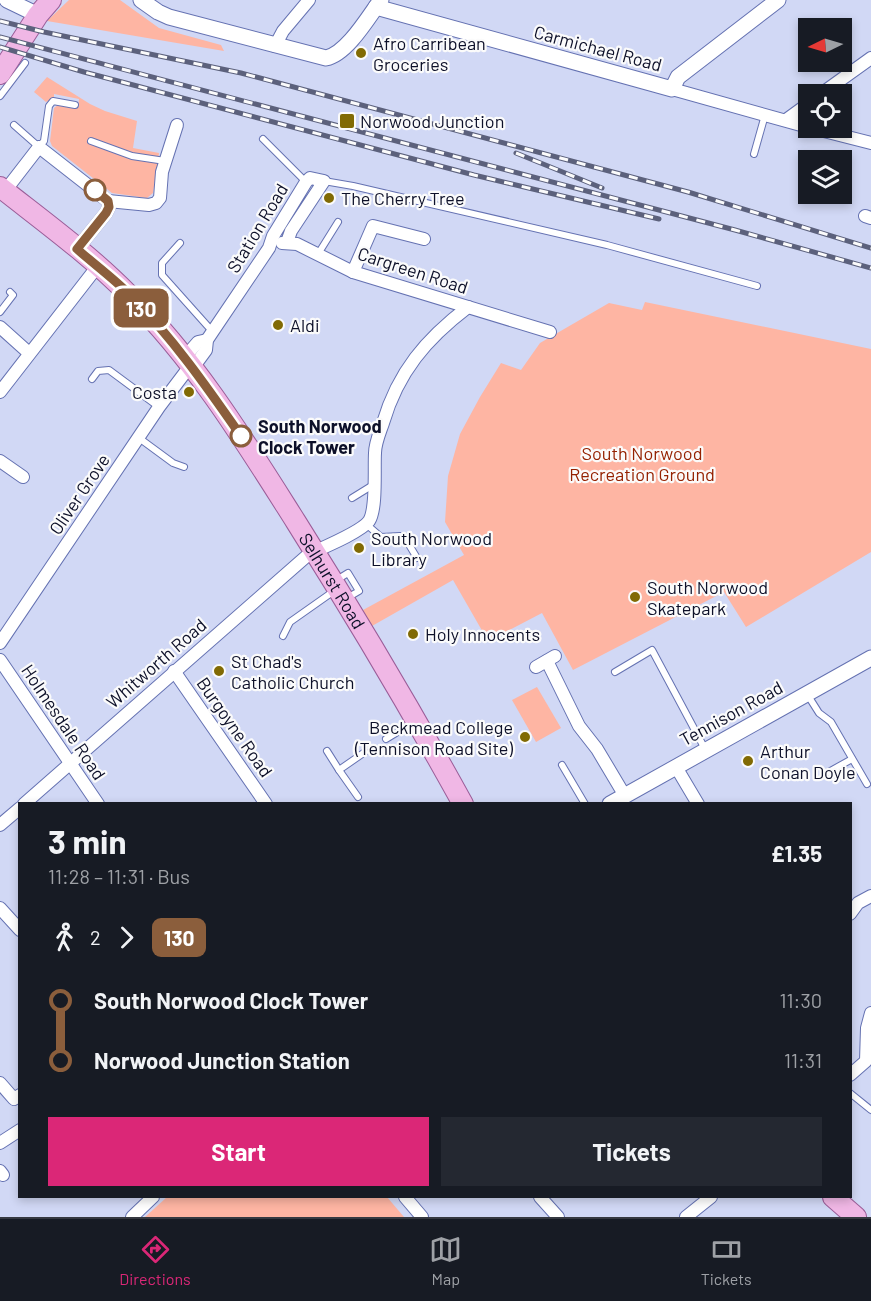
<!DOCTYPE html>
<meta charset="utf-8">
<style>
body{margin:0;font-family:Barlow,sans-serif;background:#242831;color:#f1f3f6;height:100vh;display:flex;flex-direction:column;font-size:22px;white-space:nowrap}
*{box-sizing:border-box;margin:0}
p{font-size:20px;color:#9ea1a6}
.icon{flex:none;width:33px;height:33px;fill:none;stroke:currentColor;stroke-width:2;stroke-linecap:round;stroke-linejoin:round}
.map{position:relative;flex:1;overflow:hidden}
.sheet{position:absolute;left:18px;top:802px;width:834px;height:396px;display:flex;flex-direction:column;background:#171b24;border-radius:0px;box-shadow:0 3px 9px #0003}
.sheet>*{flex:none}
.badge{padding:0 12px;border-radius:9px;font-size:21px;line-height:39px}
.needle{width:39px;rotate:265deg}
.buttons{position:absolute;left:798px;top:18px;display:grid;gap:12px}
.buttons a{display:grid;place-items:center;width:54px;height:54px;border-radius:0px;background:#171b24;box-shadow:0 3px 9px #0003;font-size:30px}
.map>.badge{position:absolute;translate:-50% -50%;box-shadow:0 0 0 3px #fff}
.legs{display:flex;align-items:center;gap:9px;height:66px;padding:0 30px;font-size:20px}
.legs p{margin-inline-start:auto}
.headline{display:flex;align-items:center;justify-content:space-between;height:102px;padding:0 30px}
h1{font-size:33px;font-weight:700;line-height:45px}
.cta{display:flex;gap:12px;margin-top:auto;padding:12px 30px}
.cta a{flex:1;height:69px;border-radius:0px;background:#db2777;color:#fff;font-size:24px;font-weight:700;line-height:69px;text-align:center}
.cta a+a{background:#242831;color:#f1f3f6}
ul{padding:0 30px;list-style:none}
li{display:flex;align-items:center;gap:21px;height:60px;font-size:22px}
li i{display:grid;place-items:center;width:9px;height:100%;margin:0 8px;background:currentColor}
li i::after{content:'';width:15px;height:15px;margin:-8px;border:4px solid;border-radius:50%;background:#171b24}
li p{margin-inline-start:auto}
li:first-child i{background:linear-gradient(#0000 50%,currentColor 0)}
li:last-child i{background:linear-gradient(currentColor 50%,#0000 0)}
.tab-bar{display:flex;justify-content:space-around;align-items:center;height:84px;border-top:2px solid #363941;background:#171b24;font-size:16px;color:#9ea1a6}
.tab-bar a{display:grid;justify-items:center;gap:3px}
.tab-bar .selected{color:#db2777}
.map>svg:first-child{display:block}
.green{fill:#feb5a3}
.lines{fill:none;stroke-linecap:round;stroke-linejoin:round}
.service-casing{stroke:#6572b2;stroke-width:8}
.minor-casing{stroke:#6572b2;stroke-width:14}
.tertiary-casing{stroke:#6572b2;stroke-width:17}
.primary-casing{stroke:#9a5d98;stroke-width:22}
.service{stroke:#fff;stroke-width:6}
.minor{stroke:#fff;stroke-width:12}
.tertiary{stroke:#fff;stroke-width:15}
.primary{stroke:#f0b7e5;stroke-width:20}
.rail-casing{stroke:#5c617c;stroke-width:5}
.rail{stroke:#fbfbfb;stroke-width:3;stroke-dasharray:9;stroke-linecap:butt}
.line-1-casing{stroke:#fff;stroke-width:14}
.line-1{stroke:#8b5e3c;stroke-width:9}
.poi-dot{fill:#816a04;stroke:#fbfbfb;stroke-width:2}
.stop-1-dot{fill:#fff;stroke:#8b5e3c;stroke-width:3}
.labels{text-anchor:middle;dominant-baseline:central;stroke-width:4.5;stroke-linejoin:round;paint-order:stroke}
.poi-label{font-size:18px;fill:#0d1029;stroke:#fbfbfb;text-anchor:start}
.street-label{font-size:18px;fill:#0d1029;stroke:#fbfbfb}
.stop-label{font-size:18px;font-weight:bold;fill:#0d1029;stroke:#fbfbfb;text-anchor:start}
.park-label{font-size:18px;fill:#952101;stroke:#fbfbfb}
</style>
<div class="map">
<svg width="871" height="1217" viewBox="0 0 871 1217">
<rect width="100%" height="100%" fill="#d1d8f5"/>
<!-- green -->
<g class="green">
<polygon points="69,0 120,0 159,28 221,45 224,51 47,21"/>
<polygon points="47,77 90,104 105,111 137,121 133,148 159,153 153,193 147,198 112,193 52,146 50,141 54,108 58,105 78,108 79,99 54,94 54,98 46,102 34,92"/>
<polygon points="645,302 871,349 871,552 746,627 724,592 573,670 542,613 488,641 453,580 372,626 363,610 464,555 445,522 448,476 460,434 480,397 501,363 521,370 540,343 609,303 642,310"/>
<polygon points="537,687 561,728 536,742 512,700"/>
<polygon points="167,1197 387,1197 404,1217 145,1217"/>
</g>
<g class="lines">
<!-- service casing -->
<g class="service-casing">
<g id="service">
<polyline points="0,96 25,63"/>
<polyline points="14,125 39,147 44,141 49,106 53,101 75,105"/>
<polyline points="263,139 306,182"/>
<polyline points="91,141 132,156 165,161"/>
<polyline points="754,154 765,115"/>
<polyline points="324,181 353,186 607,245 757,286"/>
<polyline points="180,243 162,263 162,275 212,331"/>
<polyline points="318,254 338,222"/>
<polyline points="0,312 13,295 10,292"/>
<polyline points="92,379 98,371 109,370 159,407"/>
<polyline points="139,438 173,463 184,467"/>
<polyline points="352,498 373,485"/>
<polyline points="366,524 381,537 400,536 408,543 417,558"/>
<polyline points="335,581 348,573 359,591 347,598"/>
<polyline points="283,636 290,622 334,591"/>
<polyline points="615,672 652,650 705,749"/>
<polyline points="807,694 819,713 831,722 867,784"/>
<polyline points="386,739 414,722"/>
<polyline points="327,751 339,770"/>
<polyline points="562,765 585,804"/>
<polyline points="825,774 852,759"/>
<polyline points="358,797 339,770 365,752"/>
<polyline points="850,1093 871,1110"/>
</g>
</g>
<!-- minor casing -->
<g class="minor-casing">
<g id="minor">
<polyline points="275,46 283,31 309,0"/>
<polyline points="672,89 808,127"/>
<polyline points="821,94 871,58"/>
<polyline points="786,120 808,104"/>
<polyline points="812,128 871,143"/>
<polyline points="5,191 39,147 108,201"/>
<polyline points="108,201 149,205 156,203 160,198 162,172 177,125"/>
<polyline points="865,216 871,218"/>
<polyline points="282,243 297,244 353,272 550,332"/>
<polyline points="77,249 106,213 109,207 108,201"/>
<polyline points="353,272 373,226 424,239"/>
<polyline points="0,327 29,353"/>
<polyline points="184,358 198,342 207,340"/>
<polyline points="192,369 206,350 207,340 213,331 269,248 273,236 306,182 310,178 324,181 291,231 287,242"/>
<polyline points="0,392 97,267"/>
<polyline points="0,461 23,477"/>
<polyline points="0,643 159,407 190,366"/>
<polyline points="0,660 98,804"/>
<polyline points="547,661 579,726 597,749 625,796"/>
<polyline points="536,667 555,656"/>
<polyline points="174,671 266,804"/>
<polyline points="676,767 698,804"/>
<path d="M24,804l285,-250c13,-6 52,-22 60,-33 8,-12 5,-51 6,-68 0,-10 5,-21 8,-30 15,-51 43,-84 85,-116"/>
<polyline points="0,825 20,808"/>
<polyline points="0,908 20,930"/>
<polyline points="850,914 858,903 871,896"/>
<polyline points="850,1075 866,1061 867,1028 871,1013"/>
<polyline points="0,1083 14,1099 20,1095"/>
<polyline points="0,1143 20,1130"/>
<polyline points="0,1171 3,1175"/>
<polyline points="405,1197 422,1217"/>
<polyline points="540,1197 558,1217"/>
<polyline points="132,1217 153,1197"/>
<polyline points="686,1217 711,1197"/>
</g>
</g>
<!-- tertiary casing -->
<g class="tertiary-casing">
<g id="tertiary">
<polyline points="7,0 38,15"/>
<path d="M141,0l17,12 11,5 157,41c21,-4 43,-42 55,-58"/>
<polyline points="376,7 672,89 678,77 778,0"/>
<polyline points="610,804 871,658"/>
</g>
</g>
<!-- primary casing -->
<g class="primary-casing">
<g id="primary">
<polyline points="0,74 38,15 51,0"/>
<path id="s1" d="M0,187c43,34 90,68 129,108 67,66 117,148 167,227 58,92 114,186 167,282"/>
<polyline points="833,1197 856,1217"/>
</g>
</g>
<!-- service -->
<use href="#service" class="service"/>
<!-- minor -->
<use href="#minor" class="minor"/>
<!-- tertiary -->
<use href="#tertiary" class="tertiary"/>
<!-- primary -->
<use href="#primary" class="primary"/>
<!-- rail casing -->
<g class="rail-casing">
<g id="rail">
<polyline points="0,21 44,32 241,73 688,192 871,248"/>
<polyline points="0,37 735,230 871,268"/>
<polyline points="0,47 84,72 474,175 659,219"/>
<polyline points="516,153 602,188"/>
</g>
</g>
<!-- rail -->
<use href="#rail" class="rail"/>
</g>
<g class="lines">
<!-- line-1 casing -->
<g class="line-1-casing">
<path id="line-1" d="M95,190l13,11 1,6 -3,6 -29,36c17,15 36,29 52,45 43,43 78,93 112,142"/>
</g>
<!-- line-1 -->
<use href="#line-1" class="line-1"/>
</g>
<!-- markers -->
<g class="poi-dot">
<circle cx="361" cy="53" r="6"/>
<rect x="339" y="113" width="16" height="16" rx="3"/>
<circle cx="329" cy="198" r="6"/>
<circle cx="278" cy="325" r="6"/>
<circle cx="189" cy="392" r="6"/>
<circle cx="359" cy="548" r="6"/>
<circle cx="635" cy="597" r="6"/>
<circle cx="413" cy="634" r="6"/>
<circle cx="219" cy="671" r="6"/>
<circle cx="525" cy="737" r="6"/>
<circle cx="748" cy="761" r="6"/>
</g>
<g class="stop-1-dot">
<circle cx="95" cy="190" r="10"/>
<circle cx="241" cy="436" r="10"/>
</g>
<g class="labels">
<!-- poi labels -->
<g class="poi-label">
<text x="373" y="43">Afro Carribean<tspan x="373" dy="21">Groceries</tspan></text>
<text x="360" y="121">Norwood Junction</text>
<text x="341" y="198">The Cherry Tree</text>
<text x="290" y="325">Aldi</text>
<text x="177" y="392" text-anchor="end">Costa</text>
<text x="371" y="538">South Norwood<tspan x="371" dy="21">Library</tspan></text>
<text x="647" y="587">South Norwood<tspan x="647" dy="21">Skatepark</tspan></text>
<text x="425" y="634">Holy Innocents</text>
<text x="231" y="661">St Chad's<tspan x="231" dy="21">Catholic Church</tspan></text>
<text x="513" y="727" text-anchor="end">Beckmead College<tspan x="513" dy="21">(Tennison Road Site)</tspan></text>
<text x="760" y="751">Arthur<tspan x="760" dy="21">Conan Doyle</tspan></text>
</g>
<!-- street labels -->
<g class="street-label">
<text transform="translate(598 48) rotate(15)">Carmichael Road</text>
<text transform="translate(257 228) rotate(-59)">Station Road</text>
<text transform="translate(413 270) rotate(18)">Cargreen Road</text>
<text transform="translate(79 494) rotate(-56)">Oliver Grove</text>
<text stroke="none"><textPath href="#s1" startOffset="520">Selhurst Road</textPath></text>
<text transform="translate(156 663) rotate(-41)">Whitworth Road</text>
<text transform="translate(731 713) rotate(-29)">Tennison Road</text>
<text transform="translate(64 722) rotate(56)">Holmesdale Road</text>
<text transform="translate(235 727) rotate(55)">Burgoyne Road</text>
</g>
<!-- stop labels -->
<g class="stop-label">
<text x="258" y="426">South Norwood<tspan x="258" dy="21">Clock Tower</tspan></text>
</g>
<!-- park labels -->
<g class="park-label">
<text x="642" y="453">South Norwood<tspan x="642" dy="21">Recreation Ground</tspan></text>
</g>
</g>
</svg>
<div class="buttons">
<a><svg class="needle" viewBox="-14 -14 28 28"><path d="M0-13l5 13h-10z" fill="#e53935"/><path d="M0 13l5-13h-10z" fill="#9ea1a6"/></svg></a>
<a><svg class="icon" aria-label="locate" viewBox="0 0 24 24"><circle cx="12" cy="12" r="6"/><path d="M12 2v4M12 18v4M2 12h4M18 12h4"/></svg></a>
<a><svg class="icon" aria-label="layers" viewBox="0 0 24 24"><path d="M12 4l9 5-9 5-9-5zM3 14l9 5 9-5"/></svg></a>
</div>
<b class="badge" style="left:141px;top:308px;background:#8b5e3c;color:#fff">130</b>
<section class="sheet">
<div class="headline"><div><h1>3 min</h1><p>11:28 – 11:31 · Bus</p></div><b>£1.35</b></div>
<div class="legs"><svg class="icon" aria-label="walk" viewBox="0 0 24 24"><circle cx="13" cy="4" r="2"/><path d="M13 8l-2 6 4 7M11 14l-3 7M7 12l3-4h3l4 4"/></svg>2<svg class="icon" aria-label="forward" viewBox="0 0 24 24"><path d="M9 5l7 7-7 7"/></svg><b class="badge" style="background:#8b5e3c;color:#fff">130</b></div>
<ul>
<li><i style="color:#8b5e3c"></i><b>South Norwood Clock Tower</b><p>11:30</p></li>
<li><i style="color:#8b5e3c"></i><b>Norwood Junction Station</b><p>11:31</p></li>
</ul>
<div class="cta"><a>Start</a><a>Tickets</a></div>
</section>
</div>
<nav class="tab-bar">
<a class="selected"><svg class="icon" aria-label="directions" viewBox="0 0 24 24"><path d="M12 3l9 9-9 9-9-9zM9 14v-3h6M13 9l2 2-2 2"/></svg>Directions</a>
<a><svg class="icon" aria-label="map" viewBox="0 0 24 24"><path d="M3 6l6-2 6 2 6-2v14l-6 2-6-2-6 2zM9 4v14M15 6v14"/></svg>Map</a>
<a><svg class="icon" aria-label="tickets" viewBox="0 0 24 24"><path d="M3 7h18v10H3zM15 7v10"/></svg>Tickets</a>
</nav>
